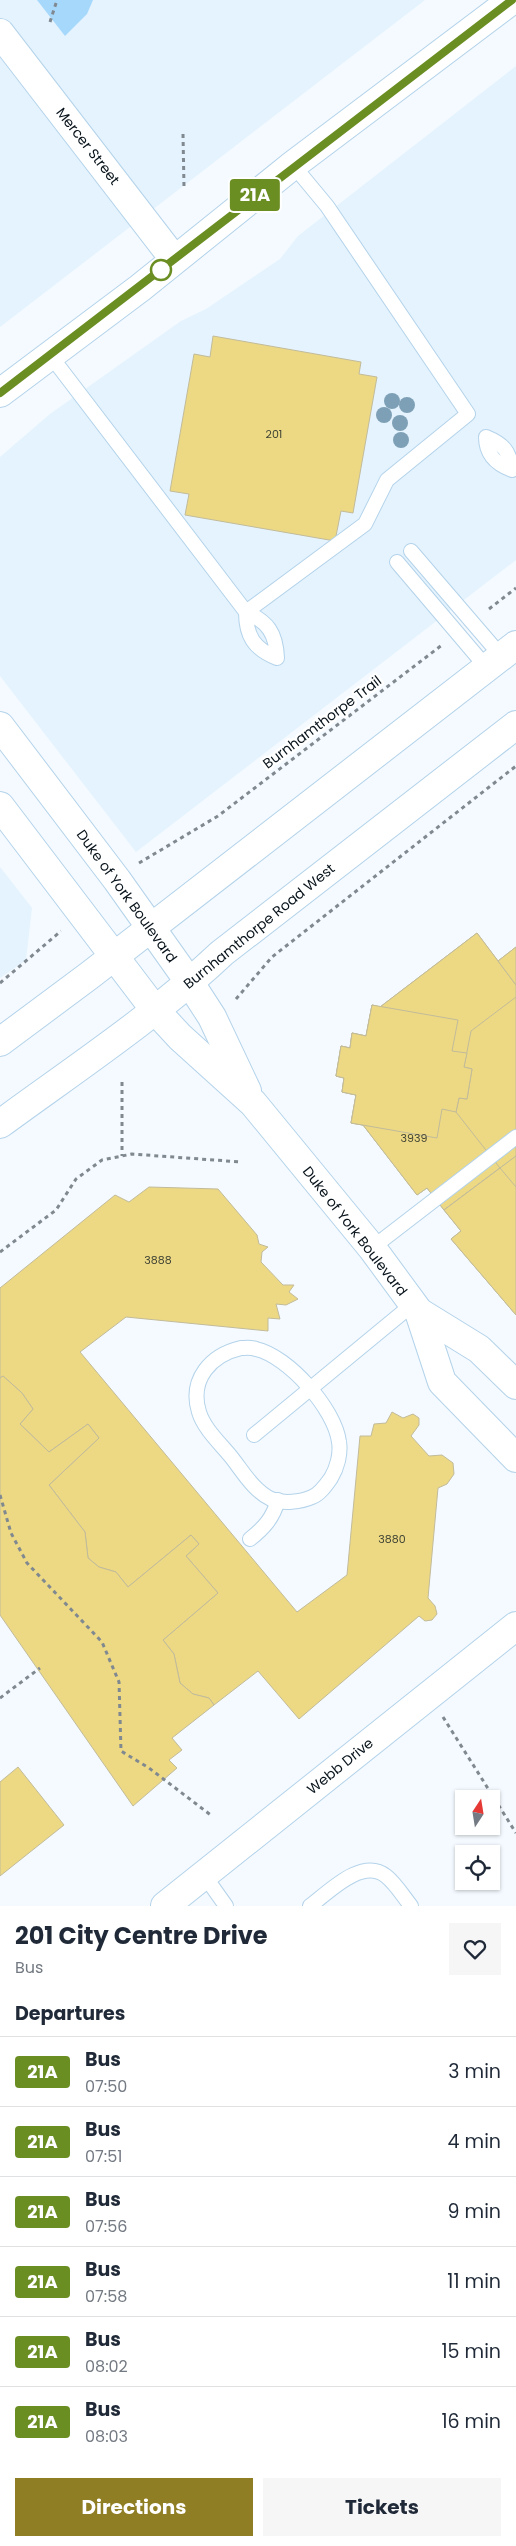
<!DOCTYPE html>
<style>
body{margin:0;font-family:Poppins,sans-serif;background:#f6f6f7;color:#1f2937;height:100vh;display:flex;flex-direction:column;font-size:19px;white-space:nowrap}
*{box-sizing:border-box;margin:0}
p{font-size:16px;color:#747a83}
.icon{flex:none;width:28px;height:28px;fill:none;stroke:currentColor;stroke-width:2;stroke-linecap:round;stroke-linejoin:round}
.map{position:relative;height:1906px;overflow:hidden}
.side{display:flex;flex-direction:column;background:#fff;flex:1}
.side>*{flex:none}
.badge{padding:0 10px;border-radius:4px;font-size:18px;line-height:32px}
.needle{width:32px;rotate:12deg}
.tools{position:absolute;left:455px;top:1790px;display:grid;gap:10px}
.tools a{display:grid;place-items:center;width:45px;height:45px;border-radius:0px;background:#fff;box-shadow:0 1px 4px #0004;font-size:25px}
.map>.badge{position:absolute;translate:-50% -50%;box-shadow:0 0 0 2px #fff}
h2{padding:0 15px;font-size:19px;line-height:45px}
.round{display:grid;place-items:center;flex:none;width:52px;height:52px;border-radius:0px;background:#f6f6f7}
.overview{display:flex;align-items:center;justify-content:space-between;height:85px;padding:0 15px}
h1{font-size:24px;font-weight:700;line-height:38px}
.action{display:flex;gap:10px;margin-top:auto;padding:10px 15px}
.action a{flex:1;height:58px;border-radius:0px;background:#907e24;color:#fff;font-size:20px;font-weight:700;line-height:58px;text-align:center}
.action a+a{background:#f6f6f7;color:#1f2937}
ul{padding:0;list-style:none}
li{display:flex;align-items:center;gap:15px;height:70px;padding:0 15px;border-top:1px solid #e0e1e3}
li div{flex:1}
li b{display:block;font-size:19px}
li em{font-style:normal}
li .badge{min-width:55px;font-weight:700;text-align:center}
.map>svg:first-child{display:block}
.built{fill:#e4f3fe}
.green{fill:#a6d8fc}
.building{fill:#edd984;stroke:#c2bb9a}
.lines{fill:none;stroke-linecap:round;stroke-linejoin:round}
.lane-casing{stroke:#b4d3ea;stroke-width:16}
.street-casing{stroke:#b4d3ea;stroke-width:30}
.secondary-casing{stroke:#b4d3ea;stroke-width:30}
.path{stroke:#818990;stroke-width:3;stroke-dasharray:4 4;stroke-linecap:butt}
.lane{stroke:#fff;stroke-width:14}
.street{stroke:#fff;stroke-width:28}
.secondary{stroke:#fff;stroke-width:28}
.tree{fill:#7ea0b6}
.line-casing{stroke:#fff;stroke-width:11}
.line{stroke:#6b8e23;stroke-width:8}
.stop-dot{fill:#fff;stroke:#6b8e23;stroke-width:2.5}
.labels{text-anchor:middle;dominant-baseline:central;stroke-width:5;stroke-linejoin:round;paint-order:stroke}
.number-label{font-size:11px;fill:#414435}
.street-label{font-size:14px;fill:#08131b;stroke:#fff}
</style>
<div class="map">
<svg width="516" height="1906" viewBox="0 0 516 1906">
<rect width="100%" height="100%" fill="#f4faff"/>
<!-- built -->
<g class="built">
<polygon points="0,0 425,0 0,327"/>
<polygon points="516,66 516,560 136,852 0,676 0,457 50,414 181,321 206,309 280,259 298,236"/>
<polygon points="0,867 32,908 26,960 0,978"/>
</g>
<!-- green -->
<polygon class="green" points="37,0 93,0 87,14 65,36"/>
<!-- building -->
<g class="building">
<polygon points="213,336 361,362 359,374 377,377 353,513 341,511 335,541 185,515 189,494 170,491 194,354 210,357"/>
<polygon points="477,933 498,961 516,947 516,1156 444,1210 427,1188 417,1195 363,1125 351,1123 356,1095 342,1092 344,1078 336,1076 341,1046 350,1048 352,1033 366,1036 372,1005 380,1007"/>
<polygon points="477,933 516,985 516,997 471,1031 464,1067 472,1069 467,1099 459,1098 456,1112 500,1168 444,1210 427,1188 417,1195 363,1125 351,1123 356,1095 342,1092 344,1078 336,1076 341,1046 350,1048 352,1033 366,1036 372,1005 380,1007"/>
<polygon points="516,947 516,985 498,961"/>
<polygon points="372,1005 458,1020 452,1051 467,1053 464,1067 472,1069 467,1099 459,1098 456,1112 442,1109 437,1138 351,1123 356,1095 342,1092 344,1078 336,1076 341,1046 350,1048 352,1033 366,1036"/>
<polygon points="516,1156 516,1315 451,1239 461,1231 444,1210"/>
<polygon points="500,1168 516,1187 516,1315 451,1239 461,1231 444,1210"/>
<polygon points="149,1187 218,1189 257,1235 259,1244 268,1247 262,1252 261,1262 283,1285 294,1285 289,1292 298,1299 286,1305 276,1304 280,1319 268,1318 268,1331 126,1317 80,1352 297,1612 347,1575 360,1436 371,1436 374,1424 386,1423 392,1412 403,1418 413,1414 419,1418 419,1425 411,1436 429,1456 442,1455 453,1463 454,1474 447,1484 438,1488 428,1598 435,1606 437,1614 432,1620 425,1621 419,1616 299,1719 258,1671 214,1705 209,1698 193,1694 180,1683 174,1654 163,1640 218,1593 186,1556 199,1544 191,1535 128,1587 116,1572 99,1567 88,1558 85,1532 49,1485 99,1438 88,1424 49,1452 20,1424 33,1409 22,1393 3,1376 0,1378 0,1288 115,1195 129,1202"/>
<polygon points="3,1376 22,1393 33,1409 20,1424 49,1452 88,1424 99,1438 49,1485 85,1532 88,1558 99,1567 116,1572 128,1587 191,1535 199,1544 186,1556 218,1593 163,1640 174,1654 180,1683 193,1694 209,1698 214,1705 172,1738 182,1750 169,1760 177,1768 133,1806 0,1615 0,1378"/>
<polygon points="18,1767 64,1825 0,1876 0,1782"/>
</g>
<g class="lines">
<!-- lane casing -->
<g class="lane-casing">
<g id="lane">
<polyline points="50,355 246,612 365,524 387,480 468,414 327,206 293,165"/>
<path d="M486,437c17,7 24,14 26,33 -16,-6 -26,-15 -26,-33z"/>
<polyline points="411,551 502,657"/>
<polyline points="397,562 487,668"/>
<path d="M246,612c22,10 30,21 31,46 -23,-9 -31,-22 -31,-46z"/>
<polyline points="372,1248 516,1137"/>
<path d="M241,1348c4,0 10,-1 15,1 32,7 79,60 83,93 2,12 -2,26 -8,36 -5,7 -11,16 -19,19 -11,5 -29,7 -41,2 -17,-8 -28,-27 -39,-41 -11,-14 -28,-29 -33,-46 -10,-33 12,-57 42,-64z"/>
<polyline points="254,1435 413,1304"/>
<path d="M250,1539c14,-11 23,-21 28,-39"/>
<polyline points="204,1875 226,1906"/>
<path d="M310,1906c19,-14 52,-49 76,-30 10,8 17,20 25,30"/>
</g>
</g>
<!-- street casing -->
<g class="street-casing">
<g id="street">
<polyline points="0,33 174,259"/>
<polyline points="190,983 212,1017 247,1091"/>
<polyline points="155,1010 180,1037 253,1103 372,1248 419,1312 479,1349 516,1385"/>
<polyline points="419,1312 442,1382 516,1458"/>
<polyline points="165,1906 516,1626"/>
</g>
</g>
<!-- secondary casing -->
<g class="secondary-casing">
<g id="secondary">
<polyline points="0,393 140,288 293,165 512,0"/>
<polyline points="0,726 117,880 190,983"/>
<polyline points="0,806 155,1010"/>
<polyline points="0,1042 90,975 516,645"/>
<path d="M0,1124c75,-55 154,-107 222,-171l294,-228"/>
</g>
</g>
<!-- path -->
<g class="path">
<polyline points="50,22 57,0"/>
<polyline points="183,134 184,187"/>
<polyline points="489,609 516,588"/>
<polyline points="139,863 218,816 442,645"/>
<polyline points="0,983 61,931"/>
<polyline points="236,999 272,957 516,766"/>
<polyline points="122,1082 122,1156"/>
<polyline points="0,1252 56,1210 76,1179 102,1160 132,1154 241,1162"/>
<polyline points="0,1495 11,1533 27,1563 102,1642 119,1682 121,1751 149,1768 212,1816"/>
<polyline points="0,1698 40,1668"/>
<polyline points="443,1717 516,1833"/>
</g>
<!-- lane -->
<use href="#lane" class="lane"/>
<!-- street -->
<use href="#street" class="street"/>
<!-- secondary -->
<use href="#secondary" class="secondary"/>
</g>
<!-- trees -->
<g class="tree">
<circle cx="392" cy="401" r="8"/>
<circle cx="407" cy="405" r="8"/>
<circle cx="384" cy="415" r="8"/>
<circle cx="400" cy="423" r="8"/>
<circle cx="401" cy="440" r="8"/>
</g>
<g class="lines">
<!-- line casing -->
<g class="line-casing">
<path id="line" d="M0,393c172,-130 340,-263 512,-393"/>
</g>
<!-- line -->
<use href="#line" class="line"/>
</g>
<!-- markers -->
<circle class="stop-dot" cx="161" cy="270" r="10"/>
<g class="labels">
<!-- number labels -->
<g class="number-label">
<text x="274" y="434">201</text>
<text x="414" y="1138">3939</text>
<text x="158" y="1260">3888</text>
<text x="392" y="1539">3880</text>
</g>
<!-- street labels -->
<g class="street-label">
<text transform="translate(88 146) rotate(52)">Mercer Street</text>
<text transform="translate(322 722) rotate(-37)">Burnhamthorpe Trail</text>
<text transform="translate(127 896) rotate(54)">Duke of York Boulevard</text>
<text transform="translate(259 926) rotate(-39)">Burnhamthorpe Road West</text>
<text transform="translate(355 1231) rotate(52)">Duke of York Boulevard</text>
<text transform="translate(340 1766) rotate(-39)">Webb Drive</text>
</g>
</g>
</svg>
<div class="tools">
<a><svg class="needle" viewBox="-14 -14 28 28"><path d="M0-13l5 13h-10z" fill="#e53935"/><path d="M0 13l5-13h-10z" fill="#747a83"/></svg></a>
<a><svg class="icon" aria-label="locate" viewBox="0 0 24 24"><circle cx="12" cy="12" r="6"/><path d="M12 2v4M12 18v4M2 12h4M18 12h4"/></svg></a>
</div>
<b class="badge" style="left:255px;top:195px;background:#6b8e23;color:#fff">21A</b>
</div>
<section class="side">
<div class="overview"><div><h1>201 City Centre Drive</h1><p>Bus</p></div><a class="round"><svg class="icon" aria-label="heart" viewBox="0 0 24 24"><path d="M12 20l-8-8c-3-5 5-10 8-4 3-6 11-1 8 4z"/></svg></a></div>
<h2>Departures</h2>
<ul>
<li><span class="badge" style="background:#6b8e23;color:#fff">21A</span><div><b>Bus</b><p>07:50</p></div><em>3 min</em></li>
<li><span class="badge" style="background:#6b8e23;color:#fff">21A</span><div><b>Bus</b><p>07:51</p></div><em>4 min</em></li>
<li><span class="badge" style="background:#6b8e23;color:#fff">21A</span><div><b>Bus</b><p>07:56</p></div><em>9 min</em></li>
<li><span class="badge" style="background:#6b8e23;color:#fff">21A</span><div><b>Bus</b><p>07:58</p></div><em>11 min</em></li>
<li><span class="badge" style="background:#6b8e23;color:#fff">21A</span><div><b>Bus</b><p>08:02</p></div><em>15 min</em></li>
<li><span class="badge" style="background:#6b8e23;color:#fff">21A</span><div><b>Bus</b><p>08:03</p></div><em>16 min</em></li>
</ul>
<div class="action"><a>Directions</a><a>Tickets</a></div>
</section>
